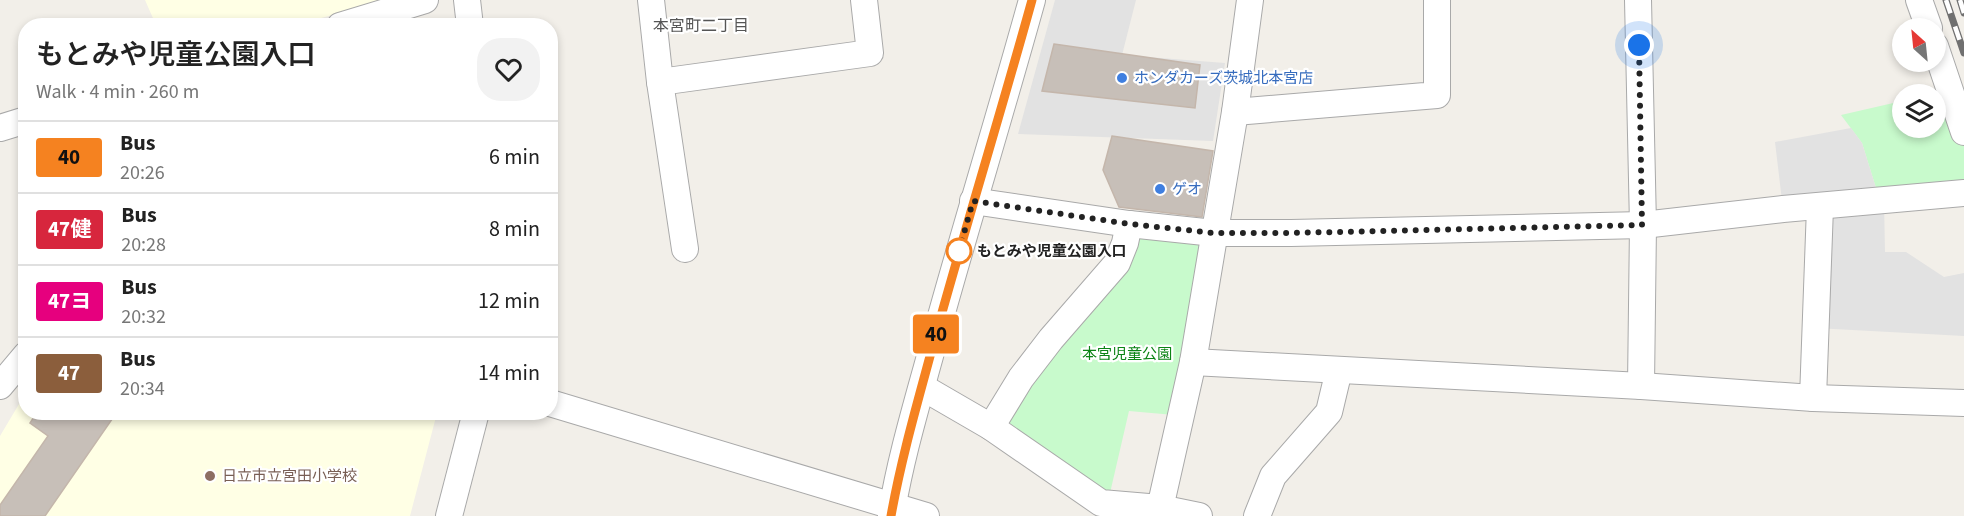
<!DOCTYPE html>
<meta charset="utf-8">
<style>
body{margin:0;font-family:"Source Sans 3","Noto Sans JP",sans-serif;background:#f2f2f2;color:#222;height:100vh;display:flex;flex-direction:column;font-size:22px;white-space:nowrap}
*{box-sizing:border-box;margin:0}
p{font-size:20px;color:#767676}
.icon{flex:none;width:33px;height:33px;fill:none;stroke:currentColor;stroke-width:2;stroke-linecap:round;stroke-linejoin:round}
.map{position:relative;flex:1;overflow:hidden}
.details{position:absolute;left:18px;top:18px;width:540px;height:402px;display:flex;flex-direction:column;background:#fff;border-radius:24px;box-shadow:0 3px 9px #0003}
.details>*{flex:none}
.badge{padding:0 12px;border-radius:4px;font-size:21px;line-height:39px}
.needle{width:39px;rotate:333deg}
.fabs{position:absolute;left:1892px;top:18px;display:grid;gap:12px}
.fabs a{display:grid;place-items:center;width:54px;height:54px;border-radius:50%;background:#fff;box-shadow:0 3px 9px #0003;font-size:30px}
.you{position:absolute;width:30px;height:30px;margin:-15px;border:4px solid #fff;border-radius:50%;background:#1a73e8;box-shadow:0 0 0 9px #1a73e833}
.map>.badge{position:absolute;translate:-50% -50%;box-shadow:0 0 0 3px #fff}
.round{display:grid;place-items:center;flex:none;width:63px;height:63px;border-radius:24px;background:#f2f2f2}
.summary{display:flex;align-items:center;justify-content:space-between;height:102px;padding:0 18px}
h1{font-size:28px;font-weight:600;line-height:45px}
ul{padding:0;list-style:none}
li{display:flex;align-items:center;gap:18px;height:72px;padding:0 18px;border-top:2px solid #e0e0e0}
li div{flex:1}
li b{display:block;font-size:22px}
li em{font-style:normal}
li .badge{min-width:66px;font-weight:700;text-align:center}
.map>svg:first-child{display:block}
.education{fill:#ffffe5}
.park{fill:#c8facc}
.parking{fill:#e2e2e2}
.building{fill:#c7bfb8;stroke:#c4b6ab;stroke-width:1.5}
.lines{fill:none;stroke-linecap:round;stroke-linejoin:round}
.minor-casing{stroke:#a9a9a9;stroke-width:28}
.minor{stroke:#fff;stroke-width:26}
.rail-casing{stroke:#707070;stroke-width:7}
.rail{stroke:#fff;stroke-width:4.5;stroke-dasharray:14;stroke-linecap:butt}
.line-casing{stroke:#fff;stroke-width:14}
.line{stroke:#f58220;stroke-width:9}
.walk{stroke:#222;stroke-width:6;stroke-dasharray:0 10.8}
.shop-dot{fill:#3f7fe0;stroke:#fff;stroke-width:2}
.stop-dot{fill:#fff;stroke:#f58220;stroke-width:3}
.education-dot{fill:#8d6e63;stroke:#fff;stroke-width:2}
.labels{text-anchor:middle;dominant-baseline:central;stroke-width:4.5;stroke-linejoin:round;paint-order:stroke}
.shop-label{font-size:15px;fill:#366cbe;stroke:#fff;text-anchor:start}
.stop-label{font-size:15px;font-weight:bold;fill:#222;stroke:#fff;text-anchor:start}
.park-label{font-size:15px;fill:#0c8416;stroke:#fff}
.education-label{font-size:15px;fill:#785e54;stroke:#fff;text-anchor:start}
.neighbourhood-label{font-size:16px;fill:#555;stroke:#fff}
</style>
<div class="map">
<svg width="1964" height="516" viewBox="0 0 1964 516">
<rect width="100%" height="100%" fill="#f2efe9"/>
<!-- education -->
<g class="education">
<polygon points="145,0 389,0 291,26 156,25"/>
<polygon points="25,394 26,412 437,413 410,516 0,516 0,436"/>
</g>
<!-- park -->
<g class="park">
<polygon points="1950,90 1964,132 1964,193 1880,201 1862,143 1841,115 1902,101 1902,128 1935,128 1935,94 1929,94"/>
<polygon points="1136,233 1202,241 1174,415 1129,411 1110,493 1088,489 1000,429"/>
</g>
<!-- parking -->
<g class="parking">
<polygon points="1055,0 1136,0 1122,55 1225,63 1213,141 1018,134"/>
<polygon points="1851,128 1862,143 1880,201 1884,201 1885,252 1906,252 1944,277 1964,273 1964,336 1815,328 1820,207 1783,209 1775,142"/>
</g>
<!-- building -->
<g class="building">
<polygon points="1054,44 1200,65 1195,108 1042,91"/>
<polygon points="1112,136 1213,151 1202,217 1119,207 1103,170"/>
<polygon points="37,412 117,412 45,516 0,516 0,505 48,436 30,423"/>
</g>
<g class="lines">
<!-- minor casing -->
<g class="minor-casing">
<g id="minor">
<polyline points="467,0 470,26"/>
<polyline points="651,0 660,82 685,249"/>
<polyline points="1638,0 1643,225 1641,386"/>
<polyline points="1919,0 1929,28"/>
<polyline points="340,26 425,0"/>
<polyline points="1935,46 1964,132"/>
<polyline points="660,82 870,53 864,0"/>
<polyline points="1235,112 1437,95 1437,0"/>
<polyline points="0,128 26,120"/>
<polyline points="973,201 1129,224 1214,233 1291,233 1643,225 1783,209 1964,193"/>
<polyline points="1193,362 1641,386 1813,398 1964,403"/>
<polyline points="0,386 26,355"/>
<polyline points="922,387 991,427 1101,503 1160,508 1193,362 1235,112 1250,0"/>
<polyline points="1813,398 1820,207"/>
<polyline points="550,403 926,516"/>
<polyline points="991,427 1021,378 1051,339 1117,263 1125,243 1129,224"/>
<polyline points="1160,508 1199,516"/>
<polyline points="449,516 476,412"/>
<path d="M891,516c10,-62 29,-122 45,-182 31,-112 65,-222 96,-334"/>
<polyline points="1257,516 1273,476 1329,412 1339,370"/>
</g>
</g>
<!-- minor -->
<use href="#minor" class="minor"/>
<!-- rail casing -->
<g class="rail-casing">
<g id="rail">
<polyline points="1946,0 1964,53"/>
<polyline points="1960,0 1964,13"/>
</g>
</g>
<!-- rail -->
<use href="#rail" class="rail"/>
</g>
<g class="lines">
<!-- line casing -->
<g class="line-casing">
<path id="line" d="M891,516c11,-62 29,-122 45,-182 31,-112 65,-222 96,-334"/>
</g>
<!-- line -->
<use href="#line" class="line"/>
<!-- walk -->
<polyline class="walk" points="959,251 973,201 1130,224 1214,233 1291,233 1642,225 1639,45"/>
</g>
<!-- markers -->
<g class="shop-dot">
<circle cx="1122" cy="78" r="6"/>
<circle cx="1160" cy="189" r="6"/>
</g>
<circle class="stop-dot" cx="959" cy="251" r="12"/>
<circle class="education-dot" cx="210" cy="476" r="6"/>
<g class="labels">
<!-- shop labels -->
<g class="shop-label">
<text x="1134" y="78">ホンダカーズ茨城北本宮店</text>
<text x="1172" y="189">ゲオ</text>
</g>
<!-- stop labels -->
<g class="stop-label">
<text x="977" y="251">もとみや児童公園入口</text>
</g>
<!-- park labels -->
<g class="park-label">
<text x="1127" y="354">本宮児童公園</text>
</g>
<!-- education labels -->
<g class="education-label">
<text x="222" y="476">日立市立宮田小学校</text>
</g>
<!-- neighbourhood labels -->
<g class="neighbourhood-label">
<text x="701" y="26">本宮町二丁目</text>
</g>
</g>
</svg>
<div class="fabs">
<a><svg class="needle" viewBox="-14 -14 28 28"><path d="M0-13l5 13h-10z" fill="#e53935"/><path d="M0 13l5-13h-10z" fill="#767676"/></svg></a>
<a><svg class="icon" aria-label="layers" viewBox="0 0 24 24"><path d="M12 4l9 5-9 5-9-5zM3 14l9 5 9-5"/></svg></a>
</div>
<div class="you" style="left:1639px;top:45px"></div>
<b class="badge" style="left:936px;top:334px;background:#f58220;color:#111">40</b>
<section class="details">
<div class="summary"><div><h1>もとみや児童公園入口</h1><p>Walk · 4 min · 260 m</p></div><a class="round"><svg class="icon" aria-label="heart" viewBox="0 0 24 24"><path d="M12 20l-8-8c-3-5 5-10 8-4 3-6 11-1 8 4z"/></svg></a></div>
<ul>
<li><span class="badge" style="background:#f58220;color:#111">40</span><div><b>Bus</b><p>20:26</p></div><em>6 min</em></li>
<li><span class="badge" style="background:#d7263d;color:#fff">47健</span><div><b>Bus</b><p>20:28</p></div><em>8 min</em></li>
<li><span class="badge" style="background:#e6007e;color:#fff">47ヨ</span><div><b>Bus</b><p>20:32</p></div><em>12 min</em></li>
<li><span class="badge" style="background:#8b5e3c;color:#fff">47</span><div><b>Bus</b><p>20:34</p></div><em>14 min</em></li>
</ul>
</section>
</div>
